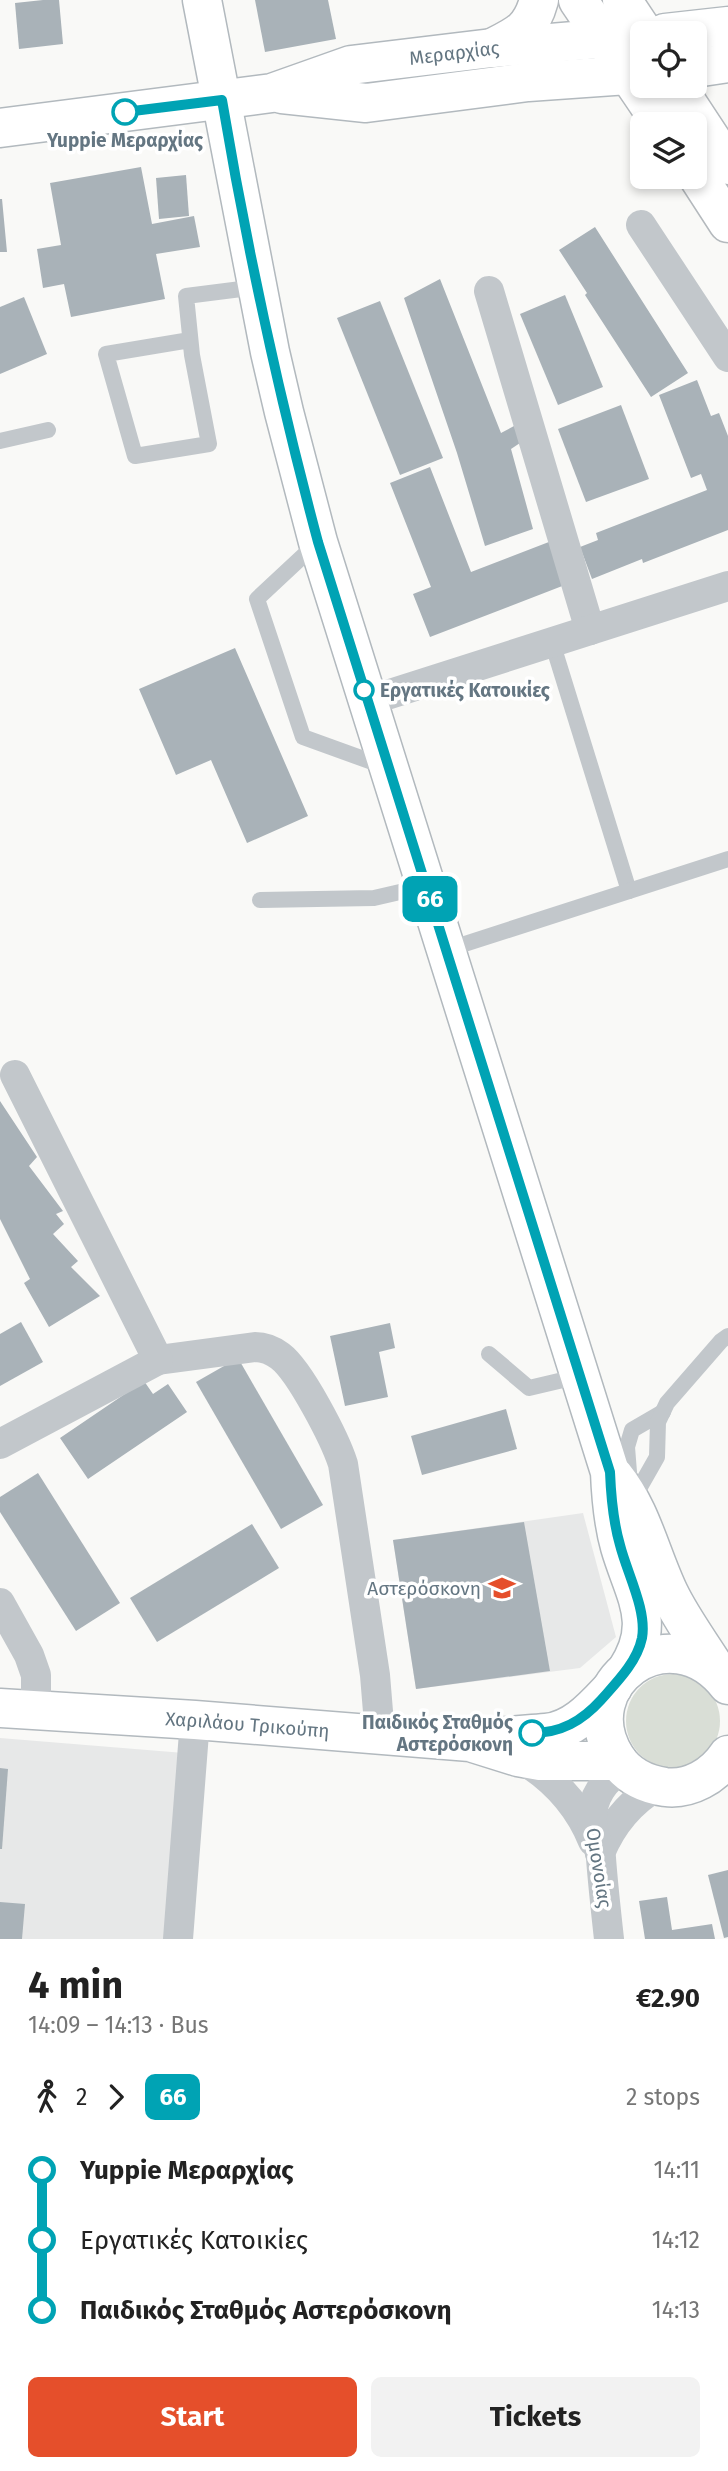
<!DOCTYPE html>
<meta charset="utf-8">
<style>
body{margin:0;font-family:"Fira Sans",sans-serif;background:#f2f2f2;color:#222;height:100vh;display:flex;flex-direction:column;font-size:26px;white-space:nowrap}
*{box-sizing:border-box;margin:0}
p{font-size:23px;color:#767676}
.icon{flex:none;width:38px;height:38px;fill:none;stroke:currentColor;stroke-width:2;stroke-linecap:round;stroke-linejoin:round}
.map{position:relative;height:1939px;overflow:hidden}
.side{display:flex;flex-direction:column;background:#fff;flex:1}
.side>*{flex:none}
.badge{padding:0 14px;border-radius:10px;font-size:24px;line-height:46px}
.fabs{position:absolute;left:630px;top:21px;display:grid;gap:14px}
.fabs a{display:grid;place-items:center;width:77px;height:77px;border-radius:10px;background:#fff;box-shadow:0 4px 10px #0003;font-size:35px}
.map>.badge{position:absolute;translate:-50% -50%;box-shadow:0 0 0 4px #fff}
.legs{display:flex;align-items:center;gap:10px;height:77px;padding:0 28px;font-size:23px}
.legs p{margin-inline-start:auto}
.overview{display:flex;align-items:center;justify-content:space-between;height:119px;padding:0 28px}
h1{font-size:38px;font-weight:700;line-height:52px}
.button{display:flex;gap:14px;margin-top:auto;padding:14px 28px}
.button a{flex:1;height:80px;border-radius:10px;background:#e54f2b;color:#fff;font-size:28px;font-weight:700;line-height:80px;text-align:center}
.button a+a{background:#f2f2f2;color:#222}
ul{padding:0 28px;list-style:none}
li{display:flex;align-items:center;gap:24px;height:70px;font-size:26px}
li i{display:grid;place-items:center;width:10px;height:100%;margin:0 9px;background:currentColor}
li i::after{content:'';width:18px;height:18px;margin:-9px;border:5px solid;border-radius:50%;background:#fff}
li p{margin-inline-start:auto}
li:first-child i{background:linear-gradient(#0000 50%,currentColor 0)}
li:last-child i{background:linear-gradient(currentColor 50%,#0000 0)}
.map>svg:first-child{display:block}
.built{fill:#e7e8e8}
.green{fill:#d9ded6}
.building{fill:#a9b2b8}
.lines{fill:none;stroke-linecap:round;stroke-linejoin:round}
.secondary-casing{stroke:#b2b9be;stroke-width:41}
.primary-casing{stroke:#b4b9bd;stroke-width:41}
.lane{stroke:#c2c7cb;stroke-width:16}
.street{stroke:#c2c7cb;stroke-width:30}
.secondary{stroke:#fff;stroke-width:38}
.primary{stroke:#fff;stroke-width:38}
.line-1-casing{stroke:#fff;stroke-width:16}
.line-1{stroke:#00a3b4;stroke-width:10}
.stop-1-dot{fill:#fff;stroke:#00a3b4;stroke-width:3.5}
.labels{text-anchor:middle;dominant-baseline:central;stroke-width:7;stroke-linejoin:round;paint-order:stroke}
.street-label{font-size:19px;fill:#647682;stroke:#fff}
.stop-label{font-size:19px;font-weight:bold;fill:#647682;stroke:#fff}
.poi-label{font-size:19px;fill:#647682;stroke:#fff;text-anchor:end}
</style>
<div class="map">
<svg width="728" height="1939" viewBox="0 0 728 1939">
<rect width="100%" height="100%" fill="#f9f9f7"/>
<!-- built -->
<g class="built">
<polygon points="583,1513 616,1637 580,1668 416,1689 393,1540"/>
<polygon points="0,1738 184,1753 169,1939 0,1939"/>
</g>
<!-- green -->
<circle class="green" cx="673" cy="1721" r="47"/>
<!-- building -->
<g class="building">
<polygon points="43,0 59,0 63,44 19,49 15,3"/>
<polygon points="255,0 328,0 336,39 265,52"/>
<polygon points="141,167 152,224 194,216 200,247 156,254 165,299 71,317 64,284 43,288 37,249 61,245 50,183"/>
<polygon points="186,175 189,216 159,219 156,178"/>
<polygon points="0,199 2,199 7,252 0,252"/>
<polygon points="595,227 688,373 651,397 585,295 587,293 559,250"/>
<polygon points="440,279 501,433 514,426 523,441 511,449 533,529 485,546 457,453 404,298"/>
<polygon points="565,295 603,387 558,405 520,314"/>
<polygon points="24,297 47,354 0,374 0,307"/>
<polygon points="380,301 443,458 400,475 337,318"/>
<polygon points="697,380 711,416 719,413 728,436 728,530 643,563 642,559 592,579 580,547 598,540 596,533 707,490 701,474 691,478 659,395"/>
<polygon points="621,405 649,479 586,502 558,429"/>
<polygon points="430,467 471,572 554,540 570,583 430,637 413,594 431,587 390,483"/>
<polygon points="235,648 308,816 247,843 211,760 176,775 139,689"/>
<polygon points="0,1101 37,1157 29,1166 63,1211 56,1214 64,1224 53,1234 78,1261 71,1267 100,1296 49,1327 24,1283 30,1279 0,1219"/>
<polygon points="21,1322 43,1362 0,1386 0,1334"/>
<polygon points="390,1323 395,1348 379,1352 388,1397 345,1406 330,1336"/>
<polygon points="238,1358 323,1505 281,1529 196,1382"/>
<polygon points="144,1381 153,1394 168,1384 187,1412 88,1479 60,1438"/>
<polygon points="506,1409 517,1449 422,1475 411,1436"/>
<polygon points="38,1473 120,1603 76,1631 0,1512 0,1497"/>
<polygon points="524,1522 550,1671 416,1689 393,1540"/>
<polygon points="252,1524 279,1568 157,1642 130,1598"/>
<polygon points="0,1768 8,1769 2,1849 0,1849"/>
<polygon points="728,1870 728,1937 724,1938 708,1875"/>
<polygon points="667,1897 672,1930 712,1924 715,1939 645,1939 639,1901"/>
<polygon points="0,1902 25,1904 22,1939 0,1939"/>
</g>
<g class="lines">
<!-- secondary casing -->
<g class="secondary-casing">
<g id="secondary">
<path d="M202,0l68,352 14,60 34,130 292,930c1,26 3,50 10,75 14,48 38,76 6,124"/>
<polyline points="665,33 728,26"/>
<polyline points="695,68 728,63"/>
<polyline points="282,94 366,103 528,82 642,74"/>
<path id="s1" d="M0,128l272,-35 79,-28 141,-17 141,-12"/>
<path d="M614,1476c28,35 36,77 55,117 13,27 32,52 48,78"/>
<path d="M728,1685c-59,-75 -159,0 -112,73 11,17 29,26 49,29 25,3 49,-11 63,-32"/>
<path id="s2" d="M0,1708l195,12 275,22 48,15 22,4h78"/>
<path d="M486,1739c21,-4 39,-4 60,-6 29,-3 48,-26 67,-46"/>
</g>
</g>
<!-- primary casing -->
<g class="primary-casing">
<g id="primary">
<polyline points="578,0 662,124"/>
<polyline points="622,0 644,33"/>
<path d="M492,48c26,-13 39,-18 47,-48"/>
<polyline points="676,86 728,165"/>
<polyline points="695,172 728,223"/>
</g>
</g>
<!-- lane -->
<g class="lane">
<polyline points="190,340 106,354 135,456 209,444 192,355 186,296 257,287"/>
<polyline points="0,441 48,430"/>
<polyline points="318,542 257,599 303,737 386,767"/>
<polyline points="552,642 629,891"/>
<polyline points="260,900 374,898 426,886"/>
<polyline points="446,950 728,859"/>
<polyline points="489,1354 529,1388 580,1376"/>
<polyline points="630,1485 627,1447 632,1430 663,1412"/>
<polyline points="632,1501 657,1457 658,1422 667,1403 721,1341 728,1336"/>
</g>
<!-- street -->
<g class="street">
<polyline points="641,225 728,357"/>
<polyline points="489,291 590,630"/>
<polyline points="368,701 728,586"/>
<path d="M158,1360l97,-13c10,0 17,3 25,9 20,15 55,83 63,108l32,211 5,61"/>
<polyline points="0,1444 158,1360 15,1075"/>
<polyline points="0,1603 29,1655 36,1675 36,1710"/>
<path d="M518,1757c35,20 60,47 75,84"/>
<path d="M600,1853c12,-29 30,-51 57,-67"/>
<polyline points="178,1939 195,1720"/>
<path d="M609,1939c-3,-27 -6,-54 -8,-81 -2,-13 -9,-25 -9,-37 -1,-23 13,-43 32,-53"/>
</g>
<!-- secondary -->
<use href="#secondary" class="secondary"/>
<!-- primary -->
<use href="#primary" class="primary"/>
</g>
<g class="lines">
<!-- line-1 casing -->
<g class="line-1-casing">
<path id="line-1" d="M125,112l97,-12c25,149 57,296 96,442l292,930c1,25 3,49 10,73 7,28 27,65 22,93 -5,24 -25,44 -41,62 -19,21 -40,33 -69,33"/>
</g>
<!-- line-1 -->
<use href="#line-1" class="line-1"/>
</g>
<!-- icons -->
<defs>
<g id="school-bare" transform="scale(2.1)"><path d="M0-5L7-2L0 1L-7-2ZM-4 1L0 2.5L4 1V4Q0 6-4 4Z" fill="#e54f2b" stroke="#fff" stroke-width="2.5" paint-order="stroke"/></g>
</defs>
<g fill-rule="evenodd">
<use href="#school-bare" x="502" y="1588"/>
</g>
<!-- markers -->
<g class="stop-1-dot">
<circle cx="125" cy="112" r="12"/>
<circle cx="364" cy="690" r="9"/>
<circle cx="532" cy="1733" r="12"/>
</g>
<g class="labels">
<!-- street labels -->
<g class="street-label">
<text stroke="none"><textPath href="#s1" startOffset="462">Μεραρχίας</textPath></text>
<text stroke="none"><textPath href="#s2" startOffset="248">Χαριλάου Τρικούπη</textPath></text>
<text transform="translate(599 1868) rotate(81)">Ομονοίας</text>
</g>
<!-- stop labels -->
<g class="stop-label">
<text x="125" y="140">Yuppie Μεραρχίας</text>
<text x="380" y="690" text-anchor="start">Εργατικές Κατοικίες</text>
<text x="513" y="1722" text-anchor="end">Παιδικός Σταθμός<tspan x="513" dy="22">Αστερόσκονη</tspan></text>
</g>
<!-- poi labels -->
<g class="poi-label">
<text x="481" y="1588">Αστερόσκονη</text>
</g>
</g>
</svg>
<div class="fabs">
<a><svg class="icon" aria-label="locate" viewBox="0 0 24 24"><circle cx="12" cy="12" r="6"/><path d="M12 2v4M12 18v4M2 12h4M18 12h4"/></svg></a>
<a><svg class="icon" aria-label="layers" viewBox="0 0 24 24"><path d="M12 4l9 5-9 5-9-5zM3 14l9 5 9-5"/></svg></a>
</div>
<b class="badge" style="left:430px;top:899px;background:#00a3b4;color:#fff">66</b>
</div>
<section class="side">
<div class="overview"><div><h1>4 min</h1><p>14:09 – 14:13 · Bus</p></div><b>€2.90</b></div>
<div class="legs"><svg class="icon" aria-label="walk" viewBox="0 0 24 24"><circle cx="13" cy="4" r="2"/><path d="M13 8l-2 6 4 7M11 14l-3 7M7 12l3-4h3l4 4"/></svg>2<svg class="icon" aria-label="forward" viewBox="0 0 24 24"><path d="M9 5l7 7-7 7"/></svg><b class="badge" style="background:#00a3b4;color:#fff">66</b><p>2 stops</p></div>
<ul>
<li><i style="color:#00a3b4"></i><b>Yuppie Μεραρχίας</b><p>14:11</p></li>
<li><i style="color:#00a3b4"></i><span>Εργατικές Κατοικίες</span><p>14:12</p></li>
<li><i style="color:#00a3b4"></i><b>Παιδικός Σταθμός Αστερόσκονη</b><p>14:13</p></li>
</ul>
<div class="button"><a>Start</a><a>Tickets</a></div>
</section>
